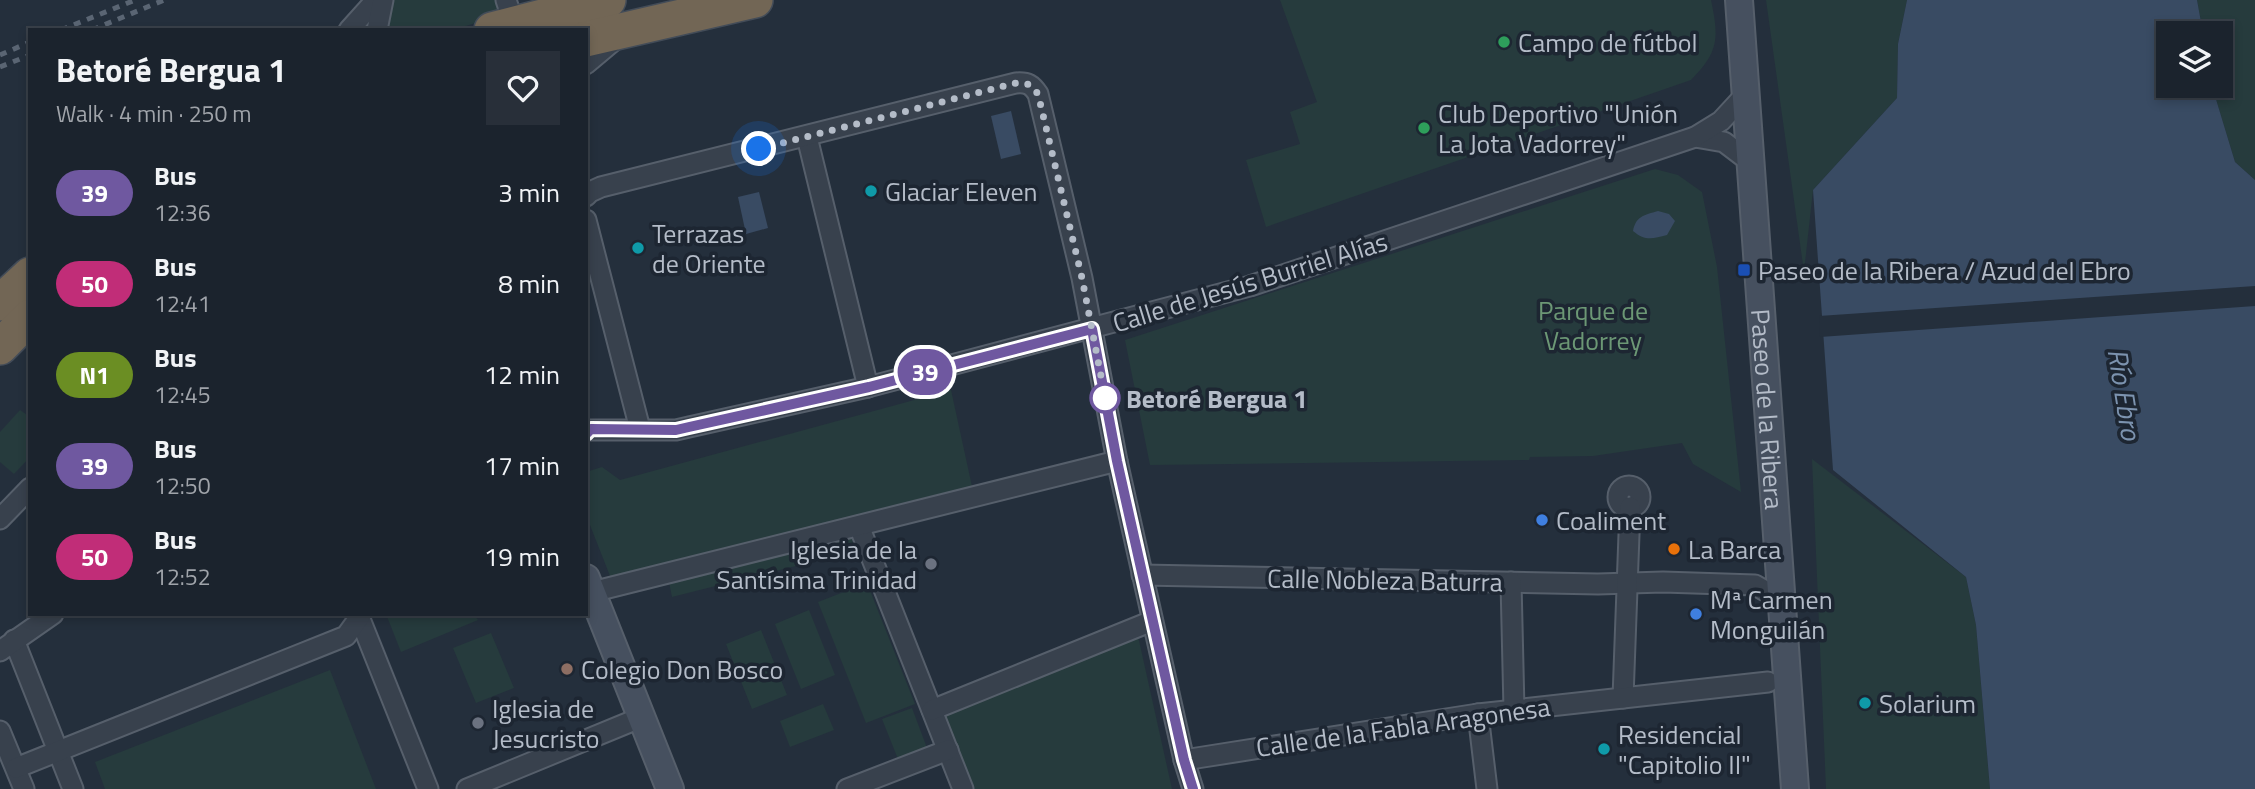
<!DOCTYPE html>
<meta charset="utf-8">
<style>
body{margin:0;font-family:"Titillium Web",sans-serif;background:#282f39;color:#f1f3f6;height:100vh;display:flex;flex-direction:column;font-size:26px;white-space:nowrap}
*{box-sizing:border-box;margin:0}
p{font-size:23px;color:#a0a4aa}
.icon{flex:none;width:38px;height:38px;fill:none;stroke:currentColor;stroke-width:2;stroke-linecap:round;stroke-linejoin:round}
.map{position:relative;flex:1;overflow:hidden}
.details{position:absolute;left:28px;top:28px;width:560px;height:588px;display:flex;flex-direction:column;background:#1b232d;border-radius:0px;box-shadow:0 4px 10px #0003,0 0 0 2px #394049}
.details>*{flex:none}
.badge{padding:0 14px;border-radius:23px;font-size:24px;line-height:46px}
.fabs{position:absolute;left:2156px;top:21px;display:grid;gap:14px}
.fabs a{display:grid;place-items:center;width:77px;height:77px;border-radius:0px;background:#1b232d;box-shadow:0 4px 10px #0003,0 0 0 2px #394049;font-size:35px}
.you{position:absolute;width:35px;height:35px;margin:-18px;border:5px solid #fff;border-radius:50%;background:#1a73e8;box-shadow:0 0 0 10px #1a73e833}
.map>.badge{position:absolute;translate:-50% -50%;box-shadow:0 0 0 4px #fff}
.round{display:grid;place-items:center;flex:none;width:74px;height:74px;border-radius:0px;background:#282f39}
.overview{display:flex;align-items:center;justify-content:space-between;height:119px;padding:0 28px}
h1{font-size:33px;font-weight:700;line-height:52px}
ul{padding:0;list-style:none}
li{display:flex;align-items:center;gap:21px;height:91px;padding:0 28px}
li div{flex:1}
li b{display:block;font-size:26px}
li em{font-style:normal}
li .badge{min-width:77px;font-weight:700;text-align:center}
.map>svg:first-child{display:block}
.green{fill:#263b3d}
.water{fill:#394b63}
.pier{fill:#242f3c}
.lines{fill:none;stroke-linecap:round;stroke-linejoin:round}
.street-casing{stroke:#565f6b;stroke-width:23}
.secondary-casing{stroke:#565f6b;stroke-width:30}
.highway-casing{stroke:#434c58;stroke-width:38}
.street{stroke:#38414d;stroke-width:19}
.secondary{stroke:#46505f;stroke-width:26}
.highway{stroke:#726655;stroke-width:35}
.rail{stroke:#5a6573;stroke-width:5;stroke-dasharray:7 7;stroke-linecap:butt}
.line-casing{stroke:#fff;stroke-width:16}
.line{stroke:#6f58a0;stroke-width:10}
.walk{stroke:#b4bcc8;stroke-width:7;stroke-dasharray:0 12.6}
.leisure-dot{fill:#2e9e5b;stroke:#1d2632;stroke-width:2.5}
.culture-dot{fill:#0f9aa8;stroke:#1d2632;stroke-width:2.5}
.transit-dot{fill:#1a4fb4;stroke:#1d2632;stroke-width:2.5}
.stop-dot{fill:#fff;stroke:#6f58a0;stroke-width:3.5}
.shop-dot{fill:#3f7fe0;stroke:#1d2632;stroke-width:2.5}
.food-dot{fill:#e8710a;stroke:#1d2632;stroke-width:2.5}
.worship-dot{fill:#6b7280;stroke:#1d2632;stroke-width:2.5}
.education-dot{fill:#8d6e63;stroke:#1d2632;stroke-width:2.5}
.labels{text-anchor:middle;dominant-baseline:central;stroke-width:7;stroke-linejoin:round;paint-order:stroke}
.poi-label{font-size:26px;fill:#b4bcc8;stroke:#1d2632;text-anchor:start}
.street-label{font-size:26px;fill:#b4bcc8;stroke:#1d2632}
.park-label{font-size:26px;fill:#6c9875;stroke:#1d2632}
.stop-label{font-size:26px;font-weight:bold;fill:#b4bcc8;stroke:#1d2632;text-anchor:start}
.water-label{font-size:28px;font-style:italic;fill:#7c93af;stroke:#1d2632}
</style>
<div class="map">
<svg width="2255" height="789" viewBox="0 0 2255 789">
<rect width="100%" height="100%" fill="#242f3c"/>
<!-- green -->
<g class="green">
<polygon points="394,0 496,0 503,15 452,30 388,30 388,17"/>
<path d="M1280,0h431c8,38 8,52 -20,80l-425,147 -20,-67 54,-16 -10,-32 27,-10z"/>
<polygon points="1766,0 1907,0 1898,44 1897,98 1813,190 1804,272"/>
<polygon points="2197,0 2255,0 2255,180 2235,162 2212,86 2221,86 2221,33 2203,33"/>
<polygon points="1655,169 1678,175 1702,192 1717,267 1741,492 1693,464 1682,443 1593,456 1530,457 1529,460 1150,465 1125,340"/>
<polygon points="951,390 973,491 612,581 586,515 586,472 602,467 620,480"/>
<polygon points="20,410 30,417 30,457 14,474 0,462 0,432"/>
<polygon points="1812,459 1966,577 1976,625 1990,789 1826,789"/>
<polygon points="851,536 855,551 672,597 669,582"/>
<polygon points="867,583 915,704 866,723 818,602"/>
<polygon points="809,610 835,675 801,689 775,624"/>
<polygon points="386,614 473,614 478,620 401,652"/>
<polygon points="761,630 787,695 752,709 726,644"/>
<polygon points="491,633 514,688 476,703 453,648"/>
<polygon points="1138,636 1172,789 971,789 942,714"/>
<polygon points="330,670 376,789 105,789 95,762"/>
<polygon points="823,704 834,730 790,747 780,721"/>
<polygon points="912,708 927,748 898,759 882,719"/>
</g>
<!-- water -->
<g class="water">
<polygon points="1907,0 2197,0 2203,33 2168,33 2168,86 2212,86 2235,162 2255,180 2255,789 1990,789 1976,625 1966,577 1833,470 1813,190 1897,98 1898,44"/>
<polygon points="1011,111 1021,154 1001,159 991,116"/>
<polygon points="759,192 768,228 746,234 738,197"/>
<path d="M1658,211l11,3 6,7 -8,14c-15,4 -22,6 -34,-4 3,-15 11,-16 25,-20z"/>
</g>
<!-- pier -->
<polygon class="pier" points="2255,286 2255,306 1820,337 1819,316"/>
<g class="lines">
<!-- street casing -->
<g class="street-casing">
<g id="street">
<polyline points="506,0 516,30"/>
<polyline points="349,30 376,0"/>
<polyline points="377,30 383,0"/>
<polyline points="586,64 617,38"/>
<polyline points="807,137 868,387"/>
<polyline points="1695,137 1724,142 1749,161"/>
<path d="M586,196l4,-4 11,-5 415,-104c12,-1 16,2 22,11l44,184 35,183 67,299 9,29"/>
<polyline points="586,220 640,429"/>
<polyline points="586,430 676,430 689,427 868,387 1250,286 1695,137 1721,121 1746,94"/>
<circle cx="1629" cy="497" r="11"/>
<polyline points="0,519 30,488"/>
<polyline points="859,526 963,789"/>
<polyline points="1142,575 1598,584 1663,582 1755,585 1781,600"/>
<polyline points="1511,582 1514,710"/>
<polyline points="592,592 1117,461"/>
<polyline points="358,614 428,789"/>
<polyline points="14,640 73,789"/>
<polyline points="0,651 53,614"/>
<polyline points="1623,698 1630,507"/>
<polyline points="932,710 1152,621"/>
<polyline points="1478,714 1487,789"/>
<polyline points="0,731 24,789"/>
<polyline points="1184,760 1478,714 1768,682"/>
<polyline points="16,768 346,636 359,618"/>
<polyline points="467,789 642,717"/>
<polyline points="847,789 948,750"/>
</g>
</g>
<!-- secondary casing -->
<g class="secondary-casing">
<g id="secondary">
<path id="s1" d="M1739,0l56,789"/>
<polyline points="586,578 670,789"/>
</g>
</g>
<!-- highway casing -->
<g class="highway-casing">
<g id="highway">
<polyline points="492,30 608,0"/>
<polyline points="586,39 755,0"/>
<polyline points="0,303 30,275"/>
<polyline points="0,347 30,317"/>
</g>
</g>
<!-- street -->
<use href="#street" class="street"/>
<!-- secondary -->
<use href="#secondary" class="secondary"/>
<!-- highway -->
<use href="#highway" class="highway"/>
<!-- rail -->
<g class="rail">
<polyline points="61,30 135,0"/>
<polyline points="92,30 164,0"/>
<polyline points="0,55 30,42"/>
<polyline points="0,67 30,55"/>
</g>
</g>
<g class="lines">
<!-- line casing -->
<g class="line-casing">
<polyline id="line" points="586,434 591,429 676,430 689,427 869,387 1092,329 1117,461 1184,760 1193,789"/>
</g>
<!-- line -->
<use href="#line" class="line"/>
<!-- walk -->
<path class="walk" d="M759,149l257,-66c12,-1 15,2 22,11l44,184 24,124 -1,-4"/>
</g>
<!-- markers -->
<g class="leisure-dot">
<circle cx="1504" cy="42" r="7"/>
<circle cx="1424" cy="128" r="7"/>
</g>
<g class="culture-dot">
<circle cx="871" cy="191" r="7"/>
<circle cx="638" cy="248" r="7"/>
<circle cx="1865" cy="703" r="7"/>
<circle cx="1604" cy="749" r="7"/>
</g>
<rect class="transit-dot" x="1737" y="263" width="14" height="14" rx="3.5"/>
<circle class="stop-dot" cx="1105" cy="398" r="14"/>
<g class="shop-dot">
<circle cx="1542" cy="520" r="7"/>
<circle cx="1696" cy="614" r="7"/>
</g>
<circle class="food-dot" cx="1674" cy="549" r="7"/>
<g class="worship-dot">
<circle cx="931" cy="564" r="7"/>
<circle cx="478" cy="723" r="7"/>
</g>
<circle class="education-dot" cx="567" cy="669" r="7"/>
<g class="labels">
<!-- poi labels -->
<g class="poi-label">
<text x="1518" y="42">Campo de fútbol</text>
<text x="1438" y="113">Club Deportivo "Unión<tspan x="1438" dy="30">La Jota Vadorrey"</tspan></text>
<text x="885" y="191">Glaciar Eleven</text>
<text x="652" y="233">Terrazas<tspan x="652" dy="30">de Oriente</tspan></text>
<text x="1758" y="270">Paseo de la Ribera / Azud del Ebro</text>
<text x="1556" y="520">Coaliment</text>
<text x="917" y="549" text-anchor="end">Iglesia de la<tspan x="917" dy="30">Santísima Trinidad</tspan></text>
<text x="1688" y="549">La Barca</text>
<text x="1710" y="599">Mª Carmen<tspan x="1710" dy="30">Monguilán</tspan></text>
<text x="581" y="669">Colegio Don Bosco</text>
<text x="1879" y="703">Solarium</text>
<text x="492" y="708">Iglesia de<tspan x="492" dy="30">Jesucristo</tspan></text>
<text x="1618" y="734">Residencial<tspan x="1618" dy="30">"Capitolio II"</tspan></text>
</g>
<!-- street labels -->
<g class="street-label">
<text transform="translate(1250 282) rotate(-17)">Calle de Jesús Burriel Alías</text>
<text stroke="none"><textPath href="#s1" startOffset="410">Paseo de la Ribera</textPath></text>
<text transform="translate(1385 580) rotate(1)">Calle Nobleza Baturra</text>
<text transform="translate(1403 727) rotate(-8)">Calle de la Fabla Aragonesa</text>
</g>
<!-- park labels -->
<g class="park-label">
<text x="1593" y="310">Parque de<tspan x="1593" dy="30">Vadorrey</tspan></text>
</g>
<!-- stop labels -->
<g class="stop-label">
<text x="1126" y="398">Betoré Bergua 1</text>
</g>
<!-- water labels -->
<g class="water-label">
<text transform="translate(2125 394) rotate(81)">Río Ebro</text>
</g>
</g>
</svg>
<div class="fabs">
<a><svg class="icon" aria-label="layers" viewBox="0 0 24 24"><path d="M12 4l9 5-9 5-9-5zM3 14l9 5 9-5"/></svg></a>
</div>
<div class="you" style="left:759px;top:149px"></div>
<b class="badge" style="left:925px;top:372px;background:#6f58a0;color:#fff">39</b>
<section class="details">
<div class="overview"><div><h1>Betoré Bergua 1</h1><p>Walk · 4 min · 250 m</p></div><a class="round"><svg class="icon" aria-label="heart" viewBox="0 0 24 24"><path d="M12 20l-8-8c-3-5 5-10 8-4 3-6 11-1 8 4z"/></svg></a></div>
<ul>
<li><span class="badge" style="background:#6f58a0;color:#fff">39</span><div><b>Bus</b><p>12:36</p></div><em>3 min</em></li>
<li><span class="badge" style="background:#c12d78;color:#fff">50</span><div><b>Bus</b><p>12:41</p></div><em>8 min</em></li>
<li><span class="badge" style="background:#6b8e23;color:#fff">N1</span><div><b>Bus</b><p>12:45</p></div><em>12 min</em></li>
<li><span class="badge" style="background:#6f58a0;color:#fff">39</span><div><b>Bus</b><p>12:50</p></div><em>17 min</em></li>
<li><span class="badge" style="background:#c12d78;color:#fff">50</span><div><b>Bus</b><p>12:52</p></div><em>19 min</em></li>
</ul>
</section>
</div>
